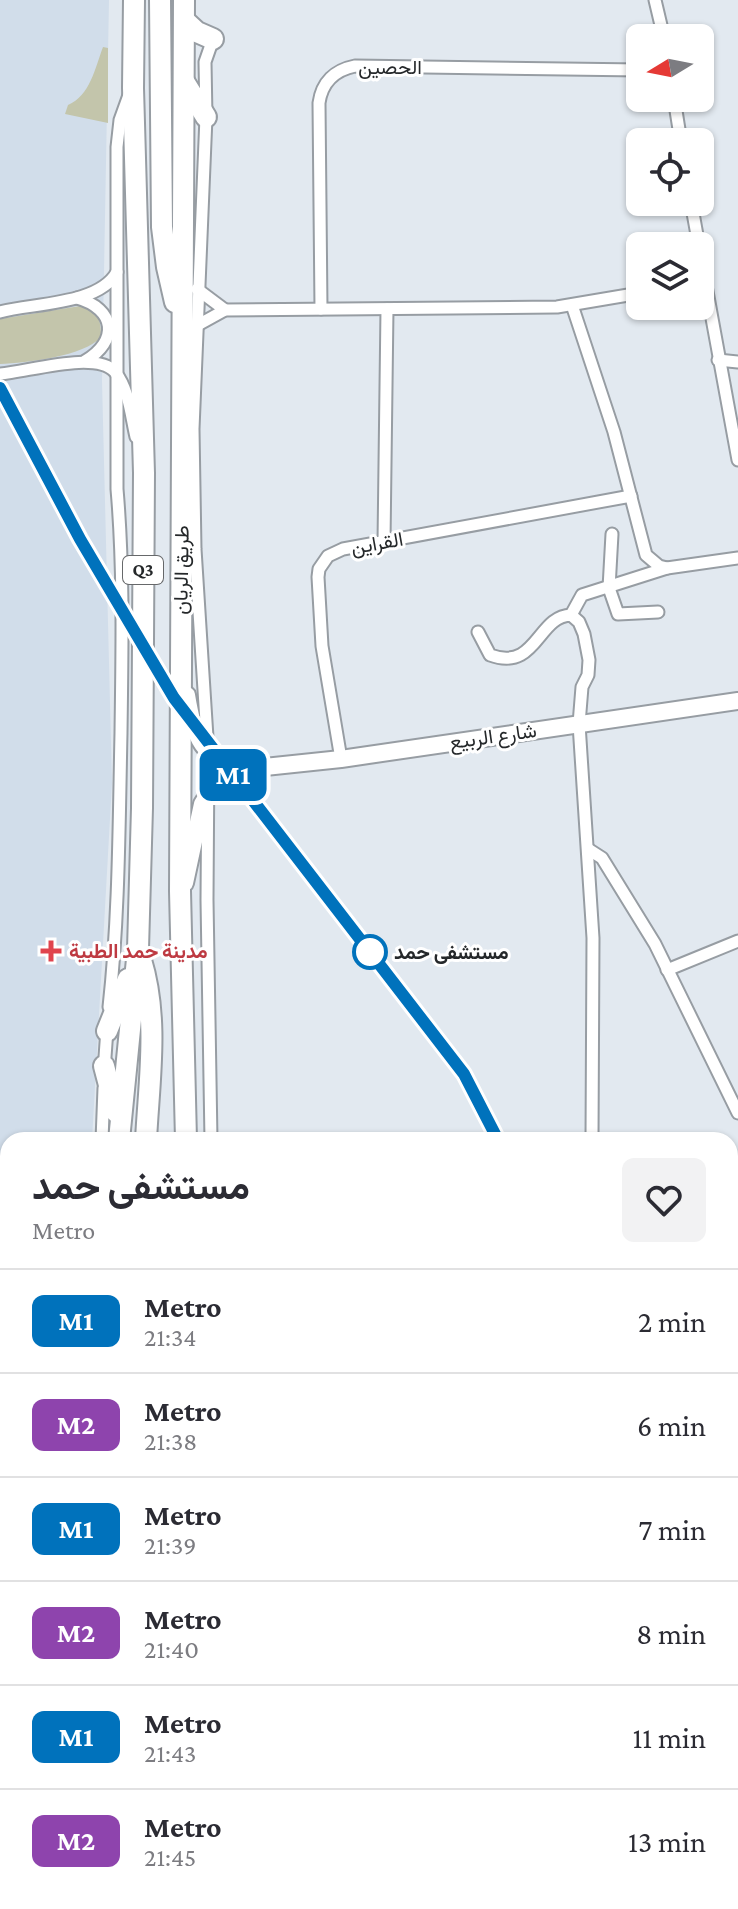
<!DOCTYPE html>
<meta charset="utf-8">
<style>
body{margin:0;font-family:"Crimson Pro",Vazirmatn,serif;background:#f2f2f3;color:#2b2b33;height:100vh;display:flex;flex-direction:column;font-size:30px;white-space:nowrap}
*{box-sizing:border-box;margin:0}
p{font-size:26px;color:#7c7c81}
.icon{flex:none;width:44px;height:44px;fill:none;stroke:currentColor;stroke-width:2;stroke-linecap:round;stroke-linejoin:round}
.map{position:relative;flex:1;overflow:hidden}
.sheet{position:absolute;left:0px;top:1132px;width:738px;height:778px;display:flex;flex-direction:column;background:#fff;border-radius:24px 24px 0 0;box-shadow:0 2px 6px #0004}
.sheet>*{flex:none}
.badge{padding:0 16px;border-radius:12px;font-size:28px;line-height:52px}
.needle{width:52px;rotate:260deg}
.buttons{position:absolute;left:626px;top:24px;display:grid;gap:16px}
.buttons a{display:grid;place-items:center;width:88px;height:88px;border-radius:12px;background:#fff;box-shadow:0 2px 6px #0004;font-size:40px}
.map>.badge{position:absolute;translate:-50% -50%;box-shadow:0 0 0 4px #fff}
.round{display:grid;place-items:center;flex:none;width:84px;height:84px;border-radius:12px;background:#f2f2f3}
.summary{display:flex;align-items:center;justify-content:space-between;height:136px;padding:0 32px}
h1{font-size:38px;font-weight:700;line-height:60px}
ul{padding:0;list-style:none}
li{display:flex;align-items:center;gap:24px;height:104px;padding:0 32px;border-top:2px solid #e1e1e2}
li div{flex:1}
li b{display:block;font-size:30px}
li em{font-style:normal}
li .badge{min-width:88px;font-weight:700;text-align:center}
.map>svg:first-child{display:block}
.built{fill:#d1ddea}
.green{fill:#c3c5ab}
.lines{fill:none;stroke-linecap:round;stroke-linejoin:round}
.street-casing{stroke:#979da3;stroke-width:15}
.secondary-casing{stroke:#979da3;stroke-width:20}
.primary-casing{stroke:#979da3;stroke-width:20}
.highway-casing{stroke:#979da3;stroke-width:24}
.street{stroke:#fff;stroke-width:11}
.secondary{stroke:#fff;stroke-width:16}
.primary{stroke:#fff;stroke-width:16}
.highway{stroke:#fff;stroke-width:20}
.line-casing{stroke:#fff;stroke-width:18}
.line{stroke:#0072bc;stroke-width:12}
.health-dot{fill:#e0444e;stroke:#fff;stroke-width:3}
.stop-dot{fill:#fff;stroke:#0072bc;stroke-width:4}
.labels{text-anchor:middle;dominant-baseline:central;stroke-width:6;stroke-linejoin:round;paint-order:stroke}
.shield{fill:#fff;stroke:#66686a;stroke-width:2}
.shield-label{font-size:18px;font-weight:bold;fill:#25282a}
.street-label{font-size:20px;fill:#25282a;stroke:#fff}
.health-label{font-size:20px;font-weight:bold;fill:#be3a42;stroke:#fff;text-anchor:start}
.stop-label{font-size:20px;font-weight:bold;fill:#25282a;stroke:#fff;text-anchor:start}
</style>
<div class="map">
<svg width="738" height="1909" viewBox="0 0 738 1909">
<rect width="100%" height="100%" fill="#e2e9f0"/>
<!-- built -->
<polygon class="built" points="0,0 109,0 102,381 112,783 92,1140 8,1140 8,1611 0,1612"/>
<!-- green -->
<g class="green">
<path d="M103,47l5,1v75l-43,-9 3,-9c22,-9 27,-37 35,-58z"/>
<path d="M80,306c18,4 21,13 21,31 -16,19 -75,26 -101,27v-45z"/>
</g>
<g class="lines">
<!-- street casing -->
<g class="street-casing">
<g id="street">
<polyline points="655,0 664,38"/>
<polyline points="674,98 681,142"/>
<polyline points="691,202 699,246"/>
<polyline points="700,253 738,460"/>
<polyline points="197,289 225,310"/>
<path d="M77,298c39,11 42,43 8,63"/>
<polyline points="572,305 614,432 646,555 659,566 667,568 738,558"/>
<path d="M321,309l-2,-206c3,-21 16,-33 36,-37l285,4"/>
<path d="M0,312c33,-9 99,-7 117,-40"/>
<polyline points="196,326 225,310 557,307 640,293"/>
<polyline points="718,360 738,362"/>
<path d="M0,374c28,-2 96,-24 115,-2 14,17 16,44 21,65"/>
<polyline points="612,534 609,588 618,614 658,612"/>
<polyline points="384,542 387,309"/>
<polyline points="571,615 582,595 667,568"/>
<path d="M478,632l12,23c47,17 47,-39 81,-40l8,7 5,12 5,26 -1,15 -6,12 -3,37 14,214 -1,202"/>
<polyline points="341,759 322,646 318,577 319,569 328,556 343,549 631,496"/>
<polyline points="588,849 602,858 655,944 738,1113"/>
<polyline points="667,970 738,941"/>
<path d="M109,1007c10,-90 10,-183 12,-274 1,-81 3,-163 -4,-244v-342l3,-27 9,-25"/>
<polyline points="104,1071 107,1029"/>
<polyline points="102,1140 104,1088"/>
<polyline points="211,1140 207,900 208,753 195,549 193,429 206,117 205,62 213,39"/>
<polyline points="730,1225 738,1224"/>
<polyline points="730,1320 738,1319"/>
<polyline points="730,1454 738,1453"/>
<polyline points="730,1636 738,1636"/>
</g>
</g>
<!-- secondary casing -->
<g class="secondary-casing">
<g id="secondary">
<path d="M187,695c7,42 14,66 60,72"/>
<polyline points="185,883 202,804 215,783 236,770 341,759 738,701"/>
</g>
</g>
<!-- primary casing -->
<g class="primary-casing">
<g id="primary">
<polyline points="0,1656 8,1657"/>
<polyline points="0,1706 8,1707"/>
<polyline points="730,1740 738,1739"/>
<polyline points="0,1747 8,1748"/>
</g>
</g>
<!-- highway casing -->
<g class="highway-casing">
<g id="highway">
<polyline points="160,0 162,227 167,267 175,302"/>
<polyline points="184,0 180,891 186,1140"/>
<polyline points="184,20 197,32 213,39"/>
<polyline points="185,83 206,117"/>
<path d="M141,960c18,59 8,120 5,180"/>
<polyline points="107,1031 128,979"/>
<polyline points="104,1066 116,1112"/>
<polyline points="119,1140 138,949 142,808 144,473 133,88 134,0"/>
<polyline points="0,1631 8,1628"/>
<polyline points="730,1680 738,1677"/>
<polyline points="0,1722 8,1723"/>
<polyline points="0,1766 8,1770"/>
<polyline points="116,1902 118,1909"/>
<polyline points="133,1902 133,1909"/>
<polyline points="168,1902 168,1909"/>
<polyline points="184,1902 185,1909"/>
<polyline points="221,1909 223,1902"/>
</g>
</g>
<!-- street -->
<use href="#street" class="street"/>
<!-- secondary -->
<use href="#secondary" class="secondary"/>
<!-- primary -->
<use href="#primary" class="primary"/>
<!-- highway -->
<use href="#highway" class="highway"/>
</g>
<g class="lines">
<!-- line casing -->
<g class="line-casing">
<polyline id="line" points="0,388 80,539 174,698 464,1074 498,1140"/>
</g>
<!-- line -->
<use href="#line" class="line"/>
</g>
<!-- markers -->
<path class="health-dot" d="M47 939h8v8h8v8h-8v8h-8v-8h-8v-8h8z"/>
<circle class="stop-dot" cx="370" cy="952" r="16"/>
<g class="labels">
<!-- shield labels -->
<rect class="shield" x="123" y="556" width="40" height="28" rx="6"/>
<g class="shield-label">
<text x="143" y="570">Q3</text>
</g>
<!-- street labels -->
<g class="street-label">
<text x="390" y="67">الحصين</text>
<text transform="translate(377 543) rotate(-10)">القراين</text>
<text transform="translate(181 570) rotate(-89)">طريق الريان</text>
<text transform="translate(493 736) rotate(-8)">شارع الربيع</text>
</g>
<!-- health labels -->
<g class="health-label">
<text x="69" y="951">مدينة حمد الطبية</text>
</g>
<!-- stop labels -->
<g class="stop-label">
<text x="394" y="952">مستشفى حمد</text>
</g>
</g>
</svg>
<div class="buttons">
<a><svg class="needle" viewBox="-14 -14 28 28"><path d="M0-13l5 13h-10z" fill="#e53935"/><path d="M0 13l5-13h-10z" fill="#7c7c81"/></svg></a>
<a><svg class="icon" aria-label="locate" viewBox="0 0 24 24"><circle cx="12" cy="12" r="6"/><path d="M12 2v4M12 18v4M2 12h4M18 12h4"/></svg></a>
<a><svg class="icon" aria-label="layers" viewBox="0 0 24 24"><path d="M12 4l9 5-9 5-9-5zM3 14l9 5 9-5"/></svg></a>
</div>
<b class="badge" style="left:233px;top:775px;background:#0072bc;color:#fff">M1</b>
<section class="sheet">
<div class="summary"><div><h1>مستشفى حمد</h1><p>Metro</p></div><a class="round"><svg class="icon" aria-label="heart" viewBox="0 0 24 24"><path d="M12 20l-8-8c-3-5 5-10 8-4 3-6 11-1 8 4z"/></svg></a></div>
<ul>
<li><span class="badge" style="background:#0072bc;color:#fff">M1</span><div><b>Metro</b><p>21:34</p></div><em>2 min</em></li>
<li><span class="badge" style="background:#8e44ad;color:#fff">M2</span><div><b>Metro</b><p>21:38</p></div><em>6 min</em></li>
<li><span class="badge" style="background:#0072bc;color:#fff">M1</span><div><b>Metro</b><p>21:39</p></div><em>7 min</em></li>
<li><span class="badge" style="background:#8e44ad;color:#fff">M2</span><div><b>Metro</b><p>21:40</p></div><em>8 min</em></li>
<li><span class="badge" style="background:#0072bc;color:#fff">M1</span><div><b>Metro</b><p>21:43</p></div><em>11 min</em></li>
<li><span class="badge" style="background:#8e44ad;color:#fff">M2</span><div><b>Metro</b><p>21:45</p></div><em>13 min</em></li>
</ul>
</section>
</div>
